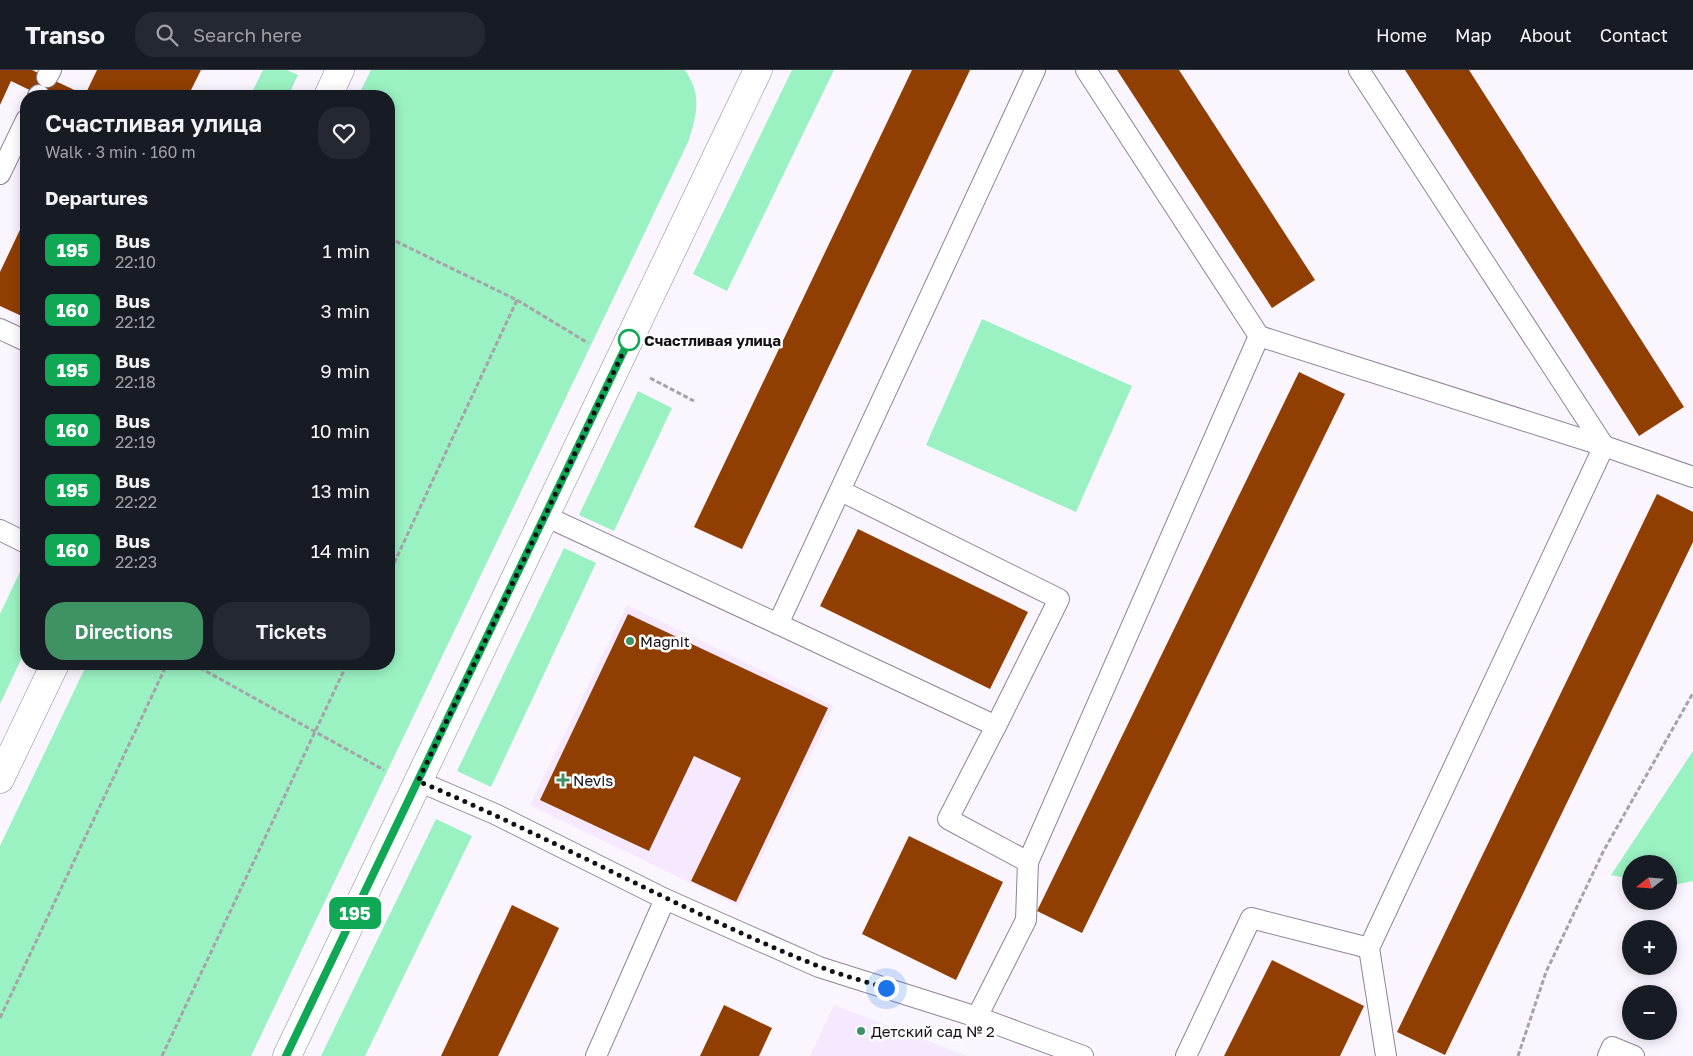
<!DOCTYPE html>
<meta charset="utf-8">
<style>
body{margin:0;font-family:"Golos Text",sans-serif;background:#242831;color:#f1f3f6;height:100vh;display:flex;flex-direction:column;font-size:19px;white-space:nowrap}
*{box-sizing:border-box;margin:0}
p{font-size:16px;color:#9ea1a6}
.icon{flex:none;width:28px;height:28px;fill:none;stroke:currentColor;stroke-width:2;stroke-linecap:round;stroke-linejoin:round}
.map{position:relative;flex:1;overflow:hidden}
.sheet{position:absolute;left:20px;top:20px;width:375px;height:580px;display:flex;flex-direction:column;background:#171b24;border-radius:20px;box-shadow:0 2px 12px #0003}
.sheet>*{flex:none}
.badge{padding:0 10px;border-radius:8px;font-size:18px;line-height:32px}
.needle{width:32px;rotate:253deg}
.fabs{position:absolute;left:1622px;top:785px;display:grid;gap:10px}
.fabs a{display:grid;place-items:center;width:55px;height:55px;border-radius:50%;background:#171b24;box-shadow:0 2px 12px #0003;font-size:25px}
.you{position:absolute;width:25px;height:25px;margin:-12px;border:4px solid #fff;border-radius:50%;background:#1a73e8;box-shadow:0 0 0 8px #1a73e833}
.map>.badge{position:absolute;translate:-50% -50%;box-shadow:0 0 0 2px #fff}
h2{padding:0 25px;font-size:19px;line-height:45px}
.round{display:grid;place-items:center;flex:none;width:52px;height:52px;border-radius:20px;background:#242831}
.headline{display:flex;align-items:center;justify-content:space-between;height:85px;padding:0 25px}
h1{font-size:24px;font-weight:600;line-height:38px}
.action{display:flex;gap:10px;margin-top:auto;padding:10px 25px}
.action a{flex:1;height:58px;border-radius:20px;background:#3f9263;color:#fff;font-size:20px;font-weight:600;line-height:58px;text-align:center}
.action a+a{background:#242831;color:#f1f3f6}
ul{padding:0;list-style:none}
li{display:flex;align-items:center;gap:15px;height:60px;padding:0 25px}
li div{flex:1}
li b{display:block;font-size:19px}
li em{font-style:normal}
li .badge{min-width:55px;font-weight:700;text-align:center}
header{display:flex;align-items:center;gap:30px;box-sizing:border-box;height:70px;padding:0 25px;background:#171b24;border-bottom:1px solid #363941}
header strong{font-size:24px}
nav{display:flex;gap:28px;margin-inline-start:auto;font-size:18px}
.search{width:350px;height:45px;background:#242831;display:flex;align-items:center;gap:12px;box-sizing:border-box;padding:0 18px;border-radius:20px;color:#9ea1a6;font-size:19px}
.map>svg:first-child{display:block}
.built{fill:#f5e8ff}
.education{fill:#f4e9fe}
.green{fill:#9af1c2}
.building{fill:#913e02}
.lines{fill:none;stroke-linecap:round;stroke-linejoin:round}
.service-casing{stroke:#8f8497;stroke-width:22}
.minor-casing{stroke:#8f8497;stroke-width:29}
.path{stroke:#a7a2aa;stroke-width:3;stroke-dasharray:5 2.5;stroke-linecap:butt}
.service{stroke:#fff;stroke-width:20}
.minor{stroke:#fff;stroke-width:28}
.line-casing{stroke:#fff;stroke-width:11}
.line{stroke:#10a855;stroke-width:8}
.walk{stroke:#141017;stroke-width:5;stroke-dasharray:0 9}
.stop-dot{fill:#fff;stroke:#10a855;stroke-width:2.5}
.poi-dot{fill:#3f9263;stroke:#fff;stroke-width:2}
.labels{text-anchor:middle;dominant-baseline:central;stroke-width:5;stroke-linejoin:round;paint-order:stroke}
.stop-label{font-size:15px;font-weight:bold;fill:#141017;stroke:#fff;text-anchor:start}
.poi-label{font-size:15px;fill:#141017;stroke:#fff;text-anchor:start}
</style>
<header>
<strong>Transo</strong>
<div class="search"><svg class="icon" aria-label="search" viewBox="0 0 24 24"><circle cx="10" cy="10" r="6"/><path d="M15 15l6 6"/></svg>Search here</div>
<nav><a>Home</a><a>Map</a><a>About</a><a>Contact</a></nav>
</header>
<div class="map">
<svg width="1693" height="986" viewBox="0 0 1693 986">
<rect width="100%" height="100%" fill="#faf5fe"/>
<!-- built -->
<polygon class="built" points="627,535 834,636 738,836 530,735"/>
<!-- education -->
<polygon class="education" points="834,935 967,986 810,986"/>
<!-- green -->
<g class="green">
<polygon points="263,0 287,0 298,5 288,26 250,26"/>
<path d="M371,0h314c17,25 12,43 4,70l-438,916h-251v-210l87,-182h302v-568h-31z"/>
<polygon points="792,0 834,0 727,221 693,204"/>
<polygon points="982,249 1132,316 1076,442 926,375"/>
<polygon points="638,321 672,338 614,461 579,445"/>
<polygon points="564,478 596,493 491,717 457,701"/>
<polygon points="26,489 26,579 0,634 0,544"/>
<polygon points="1693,681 1693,811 1669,816 1669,794 1631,794 1631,809 1611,805"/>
<polygon points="436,749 472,766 365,986 321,986"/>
</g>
<!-- building -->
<g class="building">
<polygon points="0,0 32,0 85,25 97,0 201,0 188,26 177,22 175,26 42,26 11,11 0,35"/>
<polygon points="912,0 970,0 742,479 694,457"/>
<polygon points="1117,0 1179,0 1315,210 1272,238"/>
<polygon points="1405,0 1469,0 1684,337 1639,366"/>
<polygon points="26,147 26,248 0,236 0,202"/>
<polygon points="1299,302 1345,324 1082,863 1037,841"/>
<polygon points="1657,424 1693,442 1693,472 1445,985 1397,962"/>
<polygon points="858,459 1028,542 990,619 820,536"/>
<polygon points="628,544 828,638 736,832 691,811 741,708 694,686 649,781 540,730"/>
<polygon points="909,766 1003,812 956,910 862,864"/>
<polygon points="512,835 559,858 544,890 498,986 441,986"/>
<polygon points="1272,890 1364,936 1340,986 1224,986"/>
<polygon points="724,935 772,958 759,986 700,986"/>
</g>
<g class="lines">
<!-- service casing -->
<g class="service-casing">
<g id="service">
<polyline points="1086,0 1259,266 1604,376 1693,407"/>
<polyline points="1359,0 1604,376 1369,878 1386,986"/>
<polyline points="47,7 51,0"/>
<polyline points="38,26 39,25"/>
<polyline points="0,104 26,50"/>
<polyline points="0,259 26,271"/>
<polyline points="841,421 1059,529 996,656"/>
<polyline points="545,446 778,554 1035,0"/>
<polyline points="0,460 26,473"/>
<polyline points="778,554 996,656 948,749 1028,792"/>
<polyline points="418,711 495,744 665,829 819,897 977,947 1083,986"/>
<polyline points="977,947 1026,850 1028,792 1259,266"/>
<polyline points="596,986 665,829"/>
<polyline points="1186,986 1251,848 1369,878"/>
<polyline points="1608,986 1612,977 1634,986"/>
</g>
</g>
<!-- minor casing -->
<g class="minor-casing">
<g id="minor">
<polyline points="328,26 340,0"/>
<polyline points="0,709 55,594"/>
<polyline points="287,986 758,0"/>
</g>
</g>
<!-- path -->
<g class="path">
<polyline points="389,168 517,230 389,504"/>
<polyline points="517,230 588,273"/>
<polyline points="650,308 694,331"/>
<polyline points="193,594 384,700"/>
<polyline points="0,948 167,594"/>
<polyline points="162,986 347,594"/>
<polyline points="1518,986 1546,902 1603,782 1693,623"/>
</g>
<!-- service -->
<use href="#service" class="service"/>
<!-- minor -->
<use href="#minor" class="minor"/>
</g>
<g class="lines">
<!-- line casing -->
<g class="line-casing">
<polyline id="line" points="286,986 629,270"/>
</g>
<!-- line -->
<use href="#line" class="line"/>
<!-- walk -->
<path class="walk" d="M629,270l-211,441c135,57 263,130 400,185 22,9 46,15 68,22"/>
</g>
<!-- markers -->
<circle class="stop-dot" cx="629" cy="270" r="10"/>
<g class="poi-dot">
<circle cx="630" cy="571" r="5"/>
<path d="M560.5 702.5h5v5h5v5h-5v5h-5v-5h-5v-5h5z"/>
<circle cx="861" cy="961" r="5"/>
</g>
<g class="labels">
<!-- stop labels -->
<g class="stop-label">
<text x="644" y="270">Счастливая улица</text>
</g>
<!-- poi labels -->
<g class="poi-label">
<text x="640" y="571">Magnit</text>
<text x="573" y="710">Nevis</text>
<text x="871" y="961">Детский сад № 2</text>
</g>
</g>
</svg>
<div class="fabs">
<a><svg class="needle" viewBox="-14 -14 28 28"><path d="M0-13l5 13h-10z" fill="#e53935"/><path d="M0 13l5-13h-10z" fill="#9ea1a6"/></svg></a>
<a>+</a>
<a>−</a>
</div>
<div class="you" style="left:886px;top:918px"></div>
<b class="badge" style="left:355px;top:843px;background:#10a855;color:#fff">195</b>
<section class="sheet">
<div class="headline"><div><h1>Счастливая улица</h1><p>Walk · 3 min · 160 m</p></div><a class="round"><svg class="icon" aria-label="heart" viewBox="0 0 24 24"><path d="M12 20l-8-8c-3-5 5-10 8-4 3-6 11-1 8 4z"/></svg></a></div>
<h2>Departures</h2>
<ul>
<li><span class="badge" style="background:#10a855;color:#fff">195</span><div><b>Bus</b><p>22:10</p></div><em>1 min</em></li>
<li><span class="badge" style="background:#10a855;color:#fff">160</span><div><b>Bus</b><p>22:12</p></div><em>3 min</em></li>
<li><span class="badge" style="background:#10a855;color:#fff">195</span><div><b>Bus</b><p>22:18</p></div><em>9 min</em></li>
<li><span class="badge" style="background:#10a855;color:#fff">160</span><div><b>Bus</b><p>22:19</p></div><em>10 min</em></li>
<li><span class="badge" style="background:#10a855;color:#fff">195</span><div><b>Bus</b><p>22:22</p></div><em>13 min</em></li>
<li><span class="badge" style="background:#10a855;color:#fff">160</span><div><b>Bus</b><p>22:23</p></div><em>14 min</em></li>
</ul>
<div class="action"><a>Directions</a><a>Tickets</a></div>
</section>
</div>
